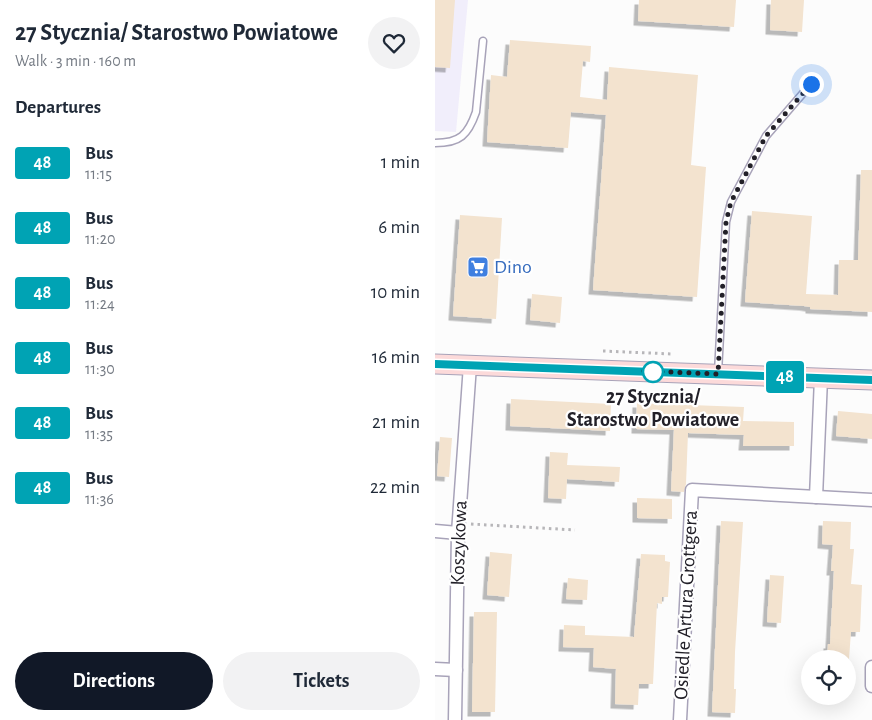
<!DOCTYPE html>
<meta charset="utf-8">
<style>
body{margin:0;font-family:"Alegreya Sans",sans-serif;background:#f2f2f3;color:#1f2937;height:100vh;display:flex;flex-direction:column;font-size:19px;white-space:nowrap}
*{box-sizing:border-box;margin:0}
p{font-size:16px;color:#747a83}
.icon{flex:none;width:28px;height:28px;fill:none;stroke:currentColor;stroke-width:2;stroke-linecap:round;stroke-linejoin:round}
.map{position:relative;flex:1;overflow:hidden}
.side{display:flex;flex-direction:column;background:#fff;width:435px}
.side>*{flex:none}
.badge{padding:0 10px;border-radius:4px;font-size:18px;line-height:32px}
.tools{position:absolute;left:366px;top:650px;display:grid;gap:10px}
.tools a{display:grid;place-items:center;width:55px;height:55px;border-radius:50%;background:#fff;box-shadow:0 5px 20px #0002;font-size:25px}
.you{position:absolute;width:25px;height:25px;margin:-12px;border:4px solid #fff;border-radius:50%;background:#1a73e8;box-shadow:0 0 0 8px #1a73e833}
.map>.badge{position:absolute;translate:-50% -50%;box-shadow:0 0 0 2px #fff}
h2{padding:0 15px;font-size:19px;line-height:45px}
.round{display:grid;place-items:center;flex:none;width:52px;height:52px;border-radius:26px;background:#f2f2f3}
.summary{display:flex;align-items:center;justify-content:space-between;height:85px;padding:0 15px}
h1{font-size:24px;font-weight:700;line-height:38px}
.primary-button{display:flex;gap:10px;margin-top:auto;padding:10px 15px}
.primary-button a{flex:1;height:58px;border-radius:30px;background:#111827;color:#fff;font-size:20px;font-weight:700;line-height:58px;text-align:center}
.primary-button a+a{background:#f2f2f3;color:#1f2937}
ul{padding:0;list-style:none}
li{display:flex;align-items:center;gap:15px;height:65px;padding:0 15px}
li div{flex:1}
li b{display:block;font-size:19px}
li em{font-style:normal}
li .badge{min-width:55px;font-weight:700;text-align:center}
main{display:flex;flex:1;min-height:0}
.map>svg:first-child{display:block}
.built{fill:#f1eefb}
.building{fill:#f3e3cf;filter:url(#shadow)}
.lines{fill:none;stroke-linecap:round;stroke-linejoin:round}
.lane-casing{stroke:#a8a3b9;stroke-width:9}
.street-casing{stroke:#a8a3b9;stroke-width:15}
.secondary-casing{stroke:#a8a3b9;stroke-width:21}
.path{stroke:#b7b6b9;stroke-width:3;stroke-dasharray:2.5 4;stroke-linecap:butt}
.lane{stroke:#fff;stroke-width:6}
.street{stroke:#fff;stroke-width:12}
.secondary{stroke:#fcdada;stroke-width:19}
.line-casing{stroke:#fff;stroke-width:11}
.line{stroke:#00a3b4;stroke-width:8}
.walk{stroke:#222028;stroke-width:5;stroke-dasharray:0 9}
.stop-dot{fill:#fff;stroke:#00a3b4;stroke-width:2.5}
.labels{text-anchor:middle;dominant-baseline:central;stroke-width:4.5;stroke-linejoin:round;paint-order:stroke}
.shop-label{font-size:20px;fill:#366cbe;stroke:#fff;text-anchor:start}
.stop-label{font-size:20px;font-weight:bold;fill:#222028;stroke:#fff}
.street-label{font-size:20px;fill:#222028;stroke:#fff}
</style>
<main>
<section class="side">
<div class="summary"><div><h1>27 Stycznia/ Starostwo Powiatowe</h1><p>Walk · 3 min · 160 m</p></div><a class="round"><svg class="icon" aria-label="heart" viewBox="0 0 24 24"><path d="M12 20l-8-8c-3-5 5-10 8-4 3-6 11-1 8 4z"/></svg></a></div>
<h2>Departures</h2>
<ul>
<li><span class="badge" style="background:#00a3b4;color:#fff">48</span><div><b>Bus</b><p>11:15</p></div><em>1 min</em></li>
<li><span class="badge" style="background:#00a3b4;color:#fff">48</span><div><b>Bus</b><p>11:20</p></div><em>6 min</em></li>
<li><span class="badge" style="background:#00a3b4;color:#fff">48</span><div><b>Bus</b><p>11:24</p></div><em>10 min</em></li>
<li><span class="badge" style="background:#00a3b4;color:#fff">48</span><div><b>Bus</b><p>11:30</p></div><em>16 min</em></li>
<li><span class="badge" style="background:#00a3b4;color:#fff">48</span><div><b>Bus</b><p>11:35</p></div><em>21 min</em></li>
<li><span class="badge" style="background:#00a3b4;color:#fff">48</span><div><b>Bus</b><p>11:36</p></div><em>22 min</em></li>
</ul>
<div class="primary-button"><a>Directions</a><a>Tickets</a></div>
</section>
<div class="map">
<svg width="437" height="720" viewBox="0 0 437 720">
<defs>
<filter id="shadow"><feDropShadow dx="-4.5" dy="4.5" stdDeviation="0" flood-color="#0004"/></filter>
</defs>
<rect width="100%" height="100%" fill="#fcfcfc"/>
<!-- built -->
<polygon class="built" points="0,0 33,0 21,132 0,131"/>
<!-- building -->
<g class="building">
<polygon points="0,0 20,0 15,68 0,67"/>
<polygon points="204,0 301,0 299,27 203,21"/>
<polygon points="336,0 369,0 367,32 335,30"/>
<polygon points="75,40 156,46 155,62 148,61 145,97 172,100 174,67 263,75 256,165 271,167 262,297 158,290 171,115 136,112 133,148 52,142 56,75 72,77"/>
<polygon points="426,170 437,170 437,312 375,309 375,307 369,306 310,302 317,211 377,216 371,294 403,295 404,260 423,260"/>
<polygon points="25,215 67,218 61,319 18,316"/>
<polygon points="97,294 127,297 125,323 95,320"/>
<polygon points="76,399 176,404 175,431 75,426"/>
<polygon points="202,403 309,407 308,421 359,422 359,446 308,446 309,435 253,433 251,484 249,492 236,491 239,430 201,429"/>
<polygon points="403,411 437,414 437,439 401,436"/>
<polygon points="5,437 17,438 14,477 2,476"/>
<polygon points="115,452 133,453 132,465 185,467 184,482 132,479 131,499 113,498"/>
<polygon points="202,498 237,499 237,519 202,518"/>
<polygon points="286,521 308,522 300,652 299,689 301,689 300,713 277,712"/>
<polygon points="388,521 416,522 415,549 419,549 416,584 427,585 425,632 416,632 414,659 392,659 393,644 395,644 399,571 396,571 398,545 387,544"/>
<polygon points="55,552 77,554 74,597 52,595"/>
<polygon points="206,554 230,555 230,561 235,562 233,597 227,597 227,604 222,603 218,684 204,684 203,705 180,704 181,669 158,667 159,648 128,647 129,625 150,626 150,635 199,637"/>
<polygon points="335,575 349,576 346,623 332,622"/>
<polygon points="133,578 153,580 152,600 131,599"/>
<polygon points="39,612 62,612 60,712 37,712"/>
</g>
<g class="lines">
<!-- lane casing -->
<g class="lane-casing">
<g id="lane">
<path d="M0,143c25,0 33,-8 41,-31l7,-71"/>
<polyline points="283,373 291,222 296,202 331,136 376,84"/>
</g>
</g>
<!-- street casing -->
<g class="street-casing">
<g id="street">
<polyline points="381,497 386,378"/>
<polyline points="0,531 23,533"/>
<polyline points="437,667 437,686"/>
<polyline points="0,669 21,670"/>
<polyline points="20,720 23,533 35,365"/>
<polyline points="245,720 257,490 437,500"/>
</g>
</g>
<!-- secondary casing -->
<g class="secondary-casing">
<polyline id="secondary" points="0,364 437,380"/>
</g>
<!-- path -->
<g class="path">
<polyline points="168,351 237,354"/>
<polyline points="36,524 140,530"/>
</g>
<!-- lane -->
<use href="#lane" class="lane"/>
<!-- street -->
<use href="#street" class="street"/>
<!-- secondary -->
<use href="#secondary" class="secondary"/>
</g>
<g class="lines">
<!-- line casing -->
<g class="line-casing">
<polyline id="line" points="0,364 437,380"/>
</g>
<!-- line -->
<use href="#line" class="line"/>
<!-- walk -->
<polyline class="walk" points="218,372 209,371 283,374 291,222 296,202 331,136 376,84"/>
</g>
<!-- icons -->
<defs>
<g id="supermarket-square" transform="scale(1.125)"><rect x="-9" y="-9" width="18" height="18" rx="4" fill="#3f7fe0" stroke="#fff"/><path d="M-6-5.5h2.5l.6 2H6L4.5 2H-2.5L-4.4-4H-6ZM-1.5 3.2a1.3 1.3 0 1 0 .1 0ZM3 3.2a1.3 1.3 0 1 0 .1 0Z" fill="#fff"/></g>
</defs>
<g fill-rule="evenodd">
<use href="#supermarket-square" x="43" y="267"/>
</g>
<!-- markers -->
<circle class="stop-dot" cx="218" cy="372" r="10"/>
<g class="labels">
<!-- shop labels -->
<g class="shop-label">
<text x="59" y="267">Dino</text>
</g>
<!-- stop labels -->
<g class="stop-label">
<text x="218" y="397">27 Stycznia/<tspan x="218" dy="23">Starostwo Powiatowe</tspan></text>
</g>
<!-- street labels -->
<g class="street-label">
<text transform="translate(24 543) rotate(-88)">Koszykowa</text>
<text transform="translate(251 605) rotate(-87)">Osiedle Artura Grottgera</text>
</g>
</g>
</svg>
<div class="tools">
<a><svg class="icon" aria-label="locate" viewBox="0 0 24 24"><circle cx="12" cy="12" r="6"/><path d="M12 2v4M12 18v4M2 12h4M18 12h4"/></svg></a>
</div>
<div class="you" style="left:376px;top:84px"></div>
<b class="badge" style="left:350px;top:377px;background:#00a3b4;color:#fff">48</b>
</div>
</main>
